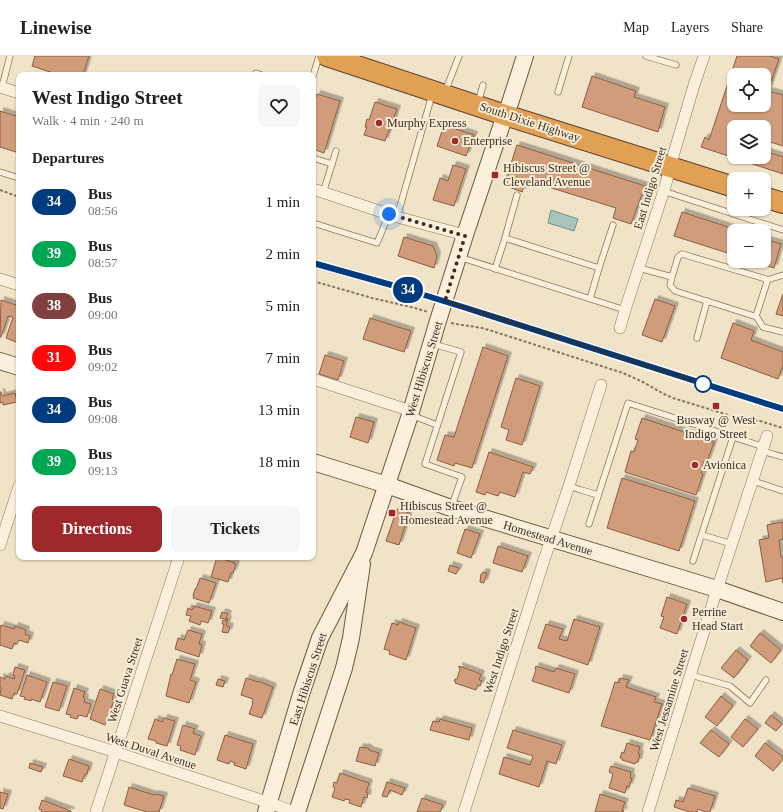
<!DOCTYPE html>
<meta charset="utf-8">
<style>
body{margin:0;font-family:Georgia,serif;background:#f6f6f6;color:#222;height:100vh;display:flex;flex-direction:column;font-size:15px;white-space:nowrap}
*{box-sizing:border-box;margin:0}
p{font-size:13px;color:#767676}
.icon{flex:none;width:22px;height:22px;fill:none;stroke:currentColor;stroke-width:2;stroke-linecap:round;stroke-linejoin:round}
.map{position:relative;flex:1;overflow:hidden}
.sheet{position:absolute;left:16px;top:16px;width:300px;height:488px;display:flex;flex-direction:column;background:#fff;border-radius:8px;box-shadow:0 1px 3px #0004}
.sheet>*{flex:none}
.badge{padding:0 8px;border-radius:13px;font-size:14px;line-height:26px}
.tools{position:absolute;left:727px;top:12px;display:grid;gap:8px}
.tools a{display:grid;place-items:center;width:44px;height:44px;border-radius:8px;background:#fff;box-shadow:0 1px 3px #0004;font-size:20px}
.you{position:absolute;width:20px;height:20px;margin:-10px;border:3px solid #fff;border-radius:50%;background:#1a73e8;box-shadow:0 0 0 6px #1a73e833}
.map>.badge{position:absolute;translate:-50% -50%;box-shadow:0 0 0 2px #fff}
h2{padding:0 16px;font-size:15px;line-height:36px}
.round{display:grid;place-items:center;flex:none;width:42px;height:42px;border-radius:8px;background:#f6f6f6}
.summary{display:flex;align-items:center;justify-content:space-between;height:68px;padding:0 16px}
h1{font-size:19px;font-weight:700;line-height:30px}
.primary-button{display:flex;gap:8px;margin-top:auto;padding:8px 16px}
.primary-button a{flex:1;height:46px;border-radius:8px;background:#9f282c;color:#fff;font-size:16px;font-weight:700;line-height:46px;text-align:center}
.primary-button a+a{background:#f6f6f6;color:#222}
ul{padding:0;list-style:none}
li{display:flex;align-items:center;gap:12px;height:52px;padding:0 16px}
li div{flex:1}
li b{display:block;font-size:15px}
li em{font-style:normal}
li .badge{min-width:44px;font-weight:700;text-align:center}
header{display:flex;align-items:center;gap:24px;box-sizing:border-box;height:56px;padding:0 20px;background:#fff;border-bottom:1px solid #e0e0e0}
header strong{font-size:19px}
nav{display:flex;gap:22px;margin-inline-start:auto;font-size:14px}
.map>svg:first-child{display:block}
.water{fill:#a8c4bb;stroke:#6e9389}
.building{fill:#d09c7b;stroke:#8e5c40;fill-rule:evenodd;filter:url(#shadow)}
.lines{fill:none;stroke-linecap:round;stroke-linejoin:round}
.lane-casing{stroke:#8d745b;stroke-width:7}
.street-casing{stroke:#8d745b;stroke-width:12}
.secondary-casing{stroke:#6f553e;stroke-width:18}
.highway-casing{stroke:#5b422f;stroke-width:22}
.path{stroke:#8d745b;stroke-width:2;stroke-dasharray:3 2;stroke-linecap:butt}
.lane{stroke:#faf0db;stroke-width:5.5}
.street{stroke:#faf0db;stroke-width:11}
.secondary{stroke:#faf0db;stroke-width:16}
.highway{stroke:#e2a055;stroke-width:20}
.line-casing{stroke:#fff;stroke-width:9}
.line{stroke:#003b80;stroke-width:6}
.walk{stroke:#3d2d1f;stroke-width:4;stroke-dasharray:0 7.2}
.poi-dot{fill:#9f282c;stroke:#f7edd7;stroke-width:1.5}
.stop-dot{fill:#fff;stroke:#003b80;stroke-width:2}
.labels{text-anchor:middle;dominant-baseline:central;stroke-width:4;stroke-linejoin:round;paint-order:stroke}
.street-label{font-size:12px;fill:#3d2d1f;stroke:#f7edd7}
.poi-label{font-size:12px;fill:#3d2d1f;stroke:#f7edd7;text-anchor:start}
</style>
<header>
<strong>Linewise</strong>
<nav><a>Map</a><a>Layers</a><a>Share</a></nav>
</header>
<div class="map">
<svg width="783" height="756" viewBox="0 0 783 756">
<defs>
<filter id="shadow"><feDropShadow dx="3.5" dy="-3.5" stdDeviation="0" flood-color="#0004"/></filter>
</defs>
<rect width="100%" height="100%" fill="#f0e3c7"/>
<!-- water -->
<polygon class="water" points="551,154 578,163 574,175 548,167"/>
<!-- building -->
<g class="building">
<polygon points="35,0 89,0 83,19 59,19 32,10"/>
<path d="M737,0h33l9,3 -11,32 15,4v51l-19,-6v-13h-30v30h30v-6l19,6v17l-82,-27 4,-10 4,3zM734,19h30v30h-30z"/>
<polygon points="592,20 636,35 634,41 665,51 658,76 582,51"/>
<polygon points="317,38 340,45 324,97 313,93 313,51"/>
<polygon points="375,46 397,53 390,74 389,74 385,85 364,79 367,71 365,71 367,63 369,64"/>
<polygon points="0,55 19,61 19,97 0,91"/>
<polygon points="444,69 474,79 466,100 437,90"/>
<polygon points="517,89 645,130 631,168 613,162 616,152 526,124 522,136 504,129"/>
<polygon points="453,109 466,113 454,150 433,144 440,122 448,125"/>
<polygon points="682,156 740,175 734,175 734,199 674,180"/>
<polygon points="404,181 433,190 437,200 434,212 398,200"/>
<polygon points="764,183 781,188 774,212 752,205 764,205"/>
<polygon points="783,238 783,260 776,258"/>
<polygon points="655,243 675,250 662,286 642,279"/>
<polygon points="1,244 19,250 19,277 16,286 6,282 13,261 8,260 1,281 0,281"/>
<polygon points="370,262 411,275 404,296 363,283"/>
<polygon points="733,267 754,275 751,284 783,296 783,309 778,323 721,302"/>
<polygon points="483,291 508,300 472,412 455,407 454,410 437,404 445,379 454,381"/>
<polygon points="325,299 344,305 338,324 319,318"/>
<polygon points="516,322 540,330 522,389 506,384 509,374 501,371"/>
<polygon points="0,336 1,336 2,340 15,337 17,346 3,349 3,346 0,347"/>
<polygon points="356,361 374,366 368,387 350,381"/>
<polygon points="642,362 714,386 707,406 704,405 701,417 703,418 696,439 625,416 631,395 634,396 638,384 635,383"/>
<polygon points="489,396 533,411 530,418 523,416 515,441 500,436 498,440 486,436 485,439 476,436"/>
<polygon points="622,422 695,445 679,495 607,472"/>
<polygon points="397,453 409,457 399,489 386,485"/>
<polygon points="783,466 783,483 779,484 781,501 783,501 783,527 782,522 766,526 759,484 769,482 767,469"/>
<polygon points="465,473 480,478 471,502 457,497"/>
<polygon points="498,490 528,500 522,516 493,507"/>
<polygon points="217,501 235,507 234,508 236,508 233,517 231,517 228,526 211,521"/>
<polygon points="450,509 459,512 456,518 448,515"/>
<polygon points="483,516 487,517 484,527 480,526 481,518 482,518"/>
<polygon points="200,522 216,527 209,547 193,542 194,540 193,540 195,533 196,533"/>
<polygon points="667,541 687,548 677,578 660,572 664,561 661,560"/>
<polygon points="194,550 212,555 208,567 201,565 200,569 189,565 191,560 186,559 188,552 192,554"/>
<polygon points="222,556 228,558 226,563 228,563 226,570 230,571 228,577 226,576 226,577 222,576 224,568 222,568 223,564 226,565 226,563 220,562"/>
<polygon points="574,563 600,571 588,609 538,592 546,568 563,573 559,583 567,585"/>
<polygon points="399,566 416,572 406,604 389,598 390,595 384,593 392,567 398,569"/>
<polygon points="1,569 14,573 15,570 26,574 25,578 30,580 28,587 19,584 17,588 14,587 12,593 0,589 0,573"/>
<polygon points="188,574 202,578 199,588 202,589 199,601 175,593 178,582 184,584"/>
<polygon points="760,577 781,594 771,607 750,590"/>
<polygon points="736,594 748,604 734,622 721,612"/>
<polygon points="177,603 195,608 190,624 196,626 189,647 166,640 171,618 172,619"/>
<polygon points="459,610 481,618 479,624 482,625 480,630 478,629 476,634 455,627 456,626 454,625 455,623 457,623 460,613 459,612"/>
<polygon points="536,610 554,616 556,612 575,618 569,637 532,625 536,614 535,613"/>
<polygon points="15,611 25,614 17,638 14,637 12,643 0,639 1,632 0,631 0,621 5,623 6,620 14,623 15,620 13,619"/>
<polygon points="27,619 47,626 40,646 31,643 31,645 24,643 25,641 20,640"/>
<polygon points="246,622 258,626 258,625 273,631 262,662 249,658 253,647 252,647 253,643 241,639"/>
<polygon points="620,622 629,624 626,631 656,641 654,646 662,648 650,684 601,670 615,626 619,627"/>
<polygon points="218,623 225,625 223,631 216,629"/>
<polygon points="53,626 67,630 59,655 45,651"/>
<polygon points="74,632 85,636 83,641 85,642 84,646 91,648 87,661 79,659 77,663 70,661 71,659 66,658"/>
<polygon points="100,633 114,638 112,643 114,644 105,669 90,663"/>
<polygon points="721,640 733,650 717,670 705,661"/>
<polygon points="771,659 782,668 776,675 765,667"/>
<polygon points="164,662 175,665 167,690 156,687 156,685 148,683 155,663 162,666"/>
<polygon points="440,663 472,672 469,684 430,674 433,665 439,666"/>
<polygon points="745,663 758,673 743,691 731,681"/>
<polygon points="183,669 195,673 193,677 201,680 195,699 180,694 181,690 177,689"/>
<polygon points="513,674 562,689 556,708 547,705 539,731 499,718 504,701 530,709 533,700 507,692"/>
<polygon points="711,674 729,688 719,701 700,687"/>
<polygon points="225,679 253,688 246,713 234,709 235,707 230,705 229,708 217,704"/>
<polygon points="627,687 640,691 638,698 640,698 638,706 636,706 635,708 622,704 622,702 620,702 622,696 624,697"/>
<polygon points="765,687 783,701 783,703 773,715 755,700"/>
<polygon points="360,691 365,692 365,691 369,693 369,694 379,697 375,710 356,705"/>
<polygon points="69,703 89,710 87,718 85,718 82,726 63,720"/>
<polygon points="30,707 43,711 41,716 29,712"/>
<polygon points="611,710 631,716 630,722 632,722 629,731 627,730 625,737 609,732 613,718 609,716"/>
<polygon points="340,717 369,727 366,737 368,737 367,742 364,741 361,751 349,747 350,744 345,743 344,745 332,741 335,732 333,731 334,726 337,727"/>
<polygon points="387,726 405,732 402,739 390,734 387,741 382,740"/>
<polygon points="129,731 154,739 155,738 164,740 159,756 147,756 124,749"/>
<polygon points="688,732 715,740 710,756 706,756 698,753 697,756 690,756 674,751 676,744 683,746"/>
<polygon points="0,736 8,738 3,753 0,752"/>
<polygon points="600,738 625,746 622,754 624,754 623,756 595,756"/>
<polygon points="422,742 443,749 440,756 417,756"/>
<polygon points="42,744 71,755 71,756 41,756 42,754 39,753"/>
</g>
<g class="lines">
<!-- lane casing -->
<g class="lane-casing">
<g id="lane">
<polyline points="646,0 676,9"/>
<polyline points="256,17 262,19"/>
<polyline points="313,20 319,0"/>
<polyline points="2,31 10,0"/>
<polyline points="445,36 459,0"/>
<polyline points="558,36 569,0"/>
<polyline points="478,47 483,29"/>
<polyline points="313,102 332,108"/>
<polyline points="0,116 19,122"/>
<polyline points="663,135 783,174"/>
<polyline points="323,137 336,95"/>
<polyline points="397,161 432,39"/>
<polyline points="313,167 377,187 389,158"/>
<polyline points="505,182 517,139"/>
<polyline points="459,201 625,254"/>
<path d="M313,207c158,43 314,96 470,146"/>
<polyline points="599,212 613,169"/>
<polyline points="639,212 672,221 678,201 682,198 766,223 767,226 756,260 754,260 675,235 670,229 672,221"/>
<polyline points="495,213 505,182 599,212 590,243"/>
<polyline points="767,224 783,219"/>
<polyline points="756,260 763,271 783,276"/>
<polyline points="697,282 707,245"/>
<polyline points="433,288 461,296 425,408 462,421 451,452"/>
<polyline points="411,359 437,369"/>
<polyline points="762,395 783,401"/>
<polyline points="753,425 783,435"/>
<polyline points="569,430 581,434 598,439"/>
<polyline points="589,468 628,347 764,391"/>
<polyline points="702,479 732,488"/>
<polyline points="693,505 733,381"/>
<polyline points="691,619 730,630 750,647 766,624"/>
</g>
</g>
<!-- street casing -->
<g class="street-casing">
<g id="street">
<polyline points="0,31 19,37"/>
<polyline points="313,133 397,161 465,179"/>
<polyline points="0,223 19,229"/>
<polyline points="620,272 625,254 665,131 674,97 694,29 704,0"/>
<polyline points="313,323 411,355"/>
<polyline points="0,489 19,430"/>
<polyline points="0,660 103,692 270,747 294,756"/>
<polyline points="96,756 179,501"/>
<polyline points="464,756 544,504 569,430 601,329"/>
<polyline points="648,756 712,549 767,380"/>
</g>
</g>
<!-- secondary casing -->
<g class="secondary-casing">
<g id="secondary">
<polyline points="0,305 19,311"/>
<polyline points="313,406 387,429 451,452 717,533 783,556"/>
<polyline points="266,756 302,635 320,582 364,497 410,359 437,268 465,179 505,59 510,47 525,0"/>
<polyline points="297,756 344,612 351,582 362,508"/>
</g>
</g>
<!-- highway casing -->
<g class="highway-casing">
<g id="highway">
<polyline points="327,0 505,59 734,131"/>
<polyline points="764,141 783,147"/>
</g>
</g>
<!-- path -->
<g class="path">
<polyline points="0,134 19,141"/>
<polyline points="313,225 372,242 415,252 428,256"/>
<path d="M451,267c13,3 26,3 38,7l134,43 20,9 21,12 9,4 62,19 25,4 23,7"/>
</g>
<!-- lane -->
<use href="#lane" class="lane"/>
<!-- street -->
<use href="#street" class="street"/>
<!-- secondary -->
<use href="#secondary" class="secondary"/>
<!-- highway -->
<use href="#highway" class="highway"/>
</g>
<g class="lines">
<!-- line casing -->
<g class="line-casing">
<polyline id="line" points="313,207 395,230 463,251 783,353"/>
</g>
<!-- line -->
<use href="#line" class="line"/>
<!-- walk -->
<polyline class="walk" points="389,158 465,180 445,245 703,328"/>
</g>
<!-- markers -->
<g class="poi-dot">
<circle cx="379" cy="67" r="4"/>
<circle cx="455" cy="85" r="4"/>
<rect x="491" y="115" width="8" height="8" rx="2"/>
<rect x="712" y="346" width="8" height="8" rx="2"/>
<circle cx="695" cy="409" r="4"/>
<rect x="388" y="453" width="8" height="8" rx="2"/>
<circle cx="684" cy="563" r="4"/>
</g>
<circle class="stop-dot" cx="703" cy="328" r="8"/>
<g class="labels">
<!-- street labels -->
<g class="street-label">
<text transform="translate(530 66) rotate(18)">South Dixie Highway</text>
<text transform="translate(650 132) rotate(-73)">East Indigo Street</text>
<text transform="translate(424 313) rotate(-73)">West Hibiscus Street</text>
<text transform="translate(548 482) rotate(17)">Homestead Avenue</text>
<text transform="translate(501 595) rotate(-72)">West Indigo Street</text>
<text transform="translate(308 623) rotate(-72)">East Hibiscus Street</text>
<text transform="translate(125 624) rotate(-72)">West Guava Street</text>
<text transform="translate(669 644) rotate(-73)">West Jessamine Street</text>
<text transform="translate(151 695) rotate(18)">West Duval Avenue</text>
</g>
<!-- poi labels -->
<g class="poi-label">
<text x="387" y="67">Murphy Express</text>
<text x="463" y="85">Enterprise</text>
<text x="503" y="112">Hibiscus Street @<tspan x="503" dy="14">Cleveland Avenue</tspan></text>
<text x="716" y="364" text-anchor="middle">Busway @ West<tspan x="716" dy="14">Indigo Street</tspan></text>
<text x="703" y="409">Avionica</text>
<text x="400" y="450">Hibiscus Street @<tspan x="400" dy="14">Homestead Avenue</tspan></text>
<text x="692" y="556">Perrine<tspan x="692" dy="14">Head Start</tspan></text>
</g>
</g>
</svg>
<div class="tools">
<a><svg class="icon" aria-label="locate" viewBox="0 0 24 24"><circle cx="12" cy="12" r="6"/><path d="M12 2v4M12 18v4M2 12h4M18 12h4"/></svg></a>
<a><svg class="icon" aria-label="layers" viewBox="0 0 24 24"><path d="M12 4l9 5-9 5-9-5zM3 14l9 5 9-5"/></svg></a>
<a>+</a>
<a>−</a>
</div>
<div class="you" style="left:389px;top:158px"></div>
<b class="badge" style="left:408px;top:234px;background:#003b80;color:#fff">34</b>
<section class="sheet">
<div class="summary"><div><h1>West Indigo Street</h1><p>Walk · 4 min · 240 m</p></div><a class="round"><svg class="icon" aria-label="heart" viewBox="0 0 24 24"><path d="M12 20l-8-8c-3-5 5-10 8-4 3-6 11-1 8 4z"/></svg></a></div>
<h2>Departures</h2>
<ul>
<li><span class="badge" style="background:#003b80;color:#fff">34</span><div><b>Bus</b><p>08:56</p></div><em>1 min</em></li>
<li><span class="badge" style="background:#00a651;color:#fff">39</span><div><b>Bus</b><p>08:57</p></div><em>2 min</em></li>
<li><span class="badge" style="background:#804040;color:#fff">38</span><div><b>Bus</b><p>09:00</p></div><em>5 min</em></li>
<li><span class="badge" style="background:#ff0808;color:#fff">31</span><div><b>Bus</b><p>09:02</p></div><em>7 min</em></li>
<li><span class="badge" style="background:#003b80;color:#fff">34</span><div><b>Bus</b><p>09:08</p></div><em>13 min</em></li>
<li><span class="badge" style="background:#00a651;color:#fff">39</span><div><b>Bus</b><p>09:13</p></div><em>18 min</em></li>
</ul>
<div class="primary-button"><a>Directions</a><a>Tickets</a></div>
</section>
</div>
